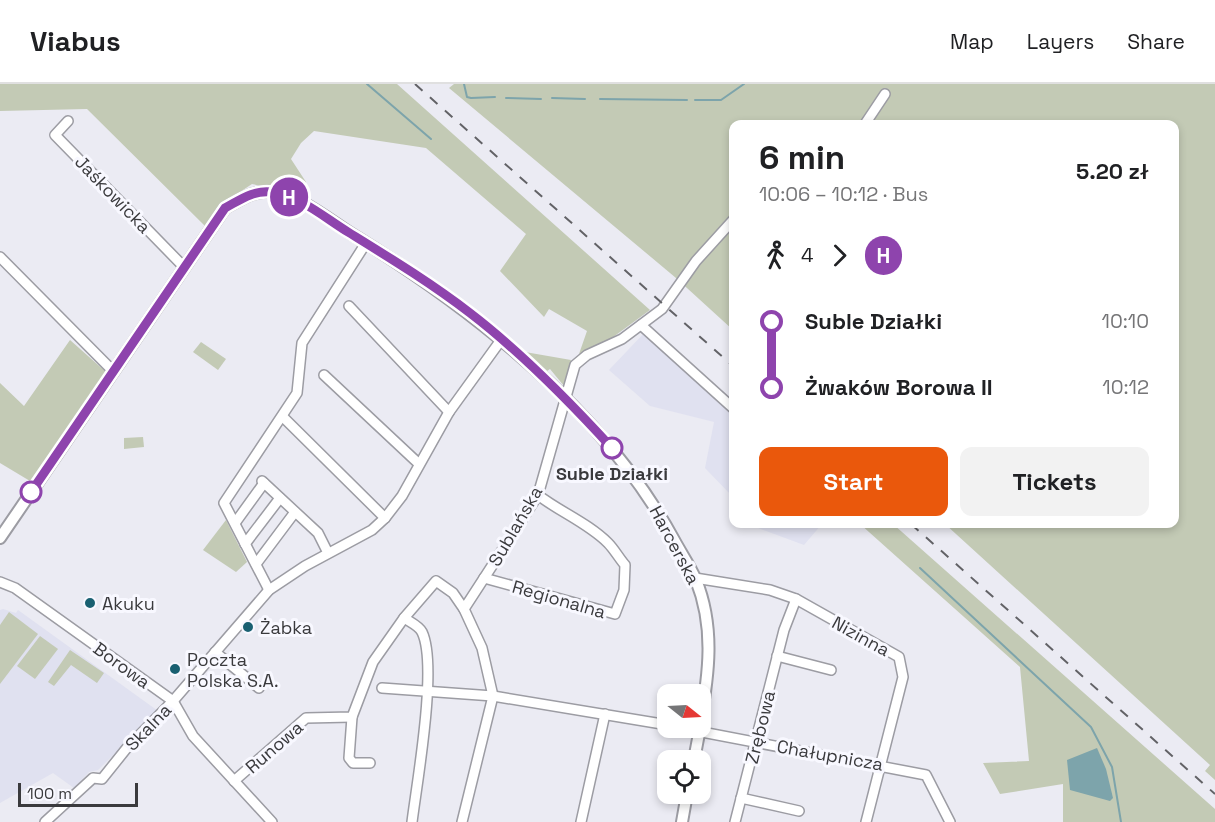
<!DOCTYPE html>
<meta charset="utf-8">
<style>
body{margin:0;font-family:"Space Grotesk",sans-serif;background:#f2f2f2;color:#202124;height:100vh;display:flex;flex-direction:column;font-size:22px;white-space:nowrap}
*{box-sizing:border-box;margin:0}
p{font-size:20px;color:#757577}
.icon{flex:none;width:33px;height:33px;fill:none;stroke:currentColor;stroke-width:2;stroke-linecap:round;stroke-linejoin:round}
.map{position:relative;flex:1;overflow:hidden}
.panel{position:absolute;left:729px;top:36px;width:450px;height:408px;display:flex;flex-direction:column;background:#fff;border-radius:12px;box-shadow:0 3px 9px #0003}
.panel>*{flex:none}
.badge{padding:0 12px;border-radius:20px;font-size:21px;line-height:39px}
.needle{width:39px;rotate:108deg}
.tools{position:absolute;left:657px;top:600px;display:grid;gap:12px}
.tools a{display:grid;place-items:center;width:54px;height:54px;border-radius:12px;background:#fff;box-shadow:0 3px 9px #0003;font-size:30px}
.scale{position:absolute;left:18px;bottom:15px;width:120px;box-sizing:border-box;padding-left:6px;border:3px solid #3a3a3d;border-top:0;font-size:16px;line-height:21px;white-space:nowrap;color:#3a3a3d;-webkit-text-stroke:4px #f8f8ff;paint-order:stroke}
.map>.badge{position:absolute;translate:-50% -50%;box-shadow:0 0 0 3px #fff}
.legs{display:flex;align-items:center;gap:9px;height:66px;padding:0 30px;font-size:20px}
.legs p{margin-inline-start:auto}
.headline{display:flex;align-items:center;justify-content:space-between;height:102px;padding:0 30px}
h1{font-size:33px;font-weight:800;line-height:45px}
.primary-button{display:flex;gap:12px;margin-top:auto;padding:12px 30px}
.primary-button a{flex:1;height:69px;border-radius:12px;background:#ea580c;color:#fff;font-size:24px;font-weight:800;line-height:69px;text-align:center}
.primary-button a+a{background:#f2f2f2;color:#202124}
ul{padding:0 30px;list-style:none}
li{display:flex;align-items:center;gap:21px;height:66px;font-size:22px}
li i{display:grid;place-items:center;width:9px;height:100%;margin:0 8px;background:currentColor}
li i::after{content:'';width:15px;height:15px;margin:-8px;border:4px solid;border-radius:50%;background:#fff}
li p{margin-inline-start:auto}
li:first-child i{background:linear-gradient(#0000 50%,currentColor 0)}
li:last-child i{background:linear-gradient(currentColor 50%,#0000 0)}
header{display:flex;align-items:center;gap:36px;box-sizing:border-box;height:84px;padding:0 30px;background:#fff;border-bottom:2px solid #e0e0e0}
header strong{font-size:28px}
nav{display:flex;gap:33px;margin-inline-start:auto;font-size:21px}
.map>svg:first-child{display:block}
.built{fill:#e0e1f0}
.green{fill:#c3cab5}
.water{fill:#7da4ab}
.lines{fill:none;stroke-linecap:round;stroke-linejoin:round}
.stream{stroke:#7da4ab;stroke-width:2}
.minor-casing{stroke:#9c9ca3;stroke-width:12}
.tertiary-casing{stroke:#9c9ca3;stroke-width:14}
.minor{stroke:#fff;stroke-width:9}
.tertiary{stroke:#fff;stroke-width:10}
.rail{stroke:#626266;stroke-width:2;stroke-dasharray:10 10;stroke-linecap:butt}
.line-1-casing{stroke:#fff;stroke-width:14}
.line-1{stroke:#8e44ad;stroke-width:9}
.stop-1-dot{fill:#fff;stroke:#8e44ad;stroke-width:3}
.poi-dot{fill:#196071;stroke:#f8f8ff;stroke-width:2}
.labels{text-anchor:middle;dominant-baseline:central;stroke-width:6;stroke-linejoin:round;paint-order:stroke}
.street-label{font-size:18px;fill:#3a3a3d;stroke:#f8f8ff}
.stop-label{font-size:18px;font-weight:bold;fill:#3a3a3d;stroke:#f8f8ff}
.poi-label{font-size:18px;fill:#3a3a3d;stroke:#f8f8ff;text-anchor:start}
</style>
<header>
<strong>Viabus</strong>
<nav><a>Map</a><a>Layers</a><a>Share</a></nav>
</header>
<div class="map">
<svg width="1215" height="738" viewBox="0 0 1215 738">
<rect width="100%" height="100%" fill="#ebebf3"/>
<!-- built -->
<g class="built">
<polygon points="647,246 733,325 733,413 705,384 714,338 650,322 609,286"/>
<polygon points="753,440 822,440 804,461 758,444"/>
<polygon points="3,525 16,529 18,526 158,627 98,686 89,688 74,704 53,689 0,719 0,526"/>
</g>
<!-- green -->
<g class="green">
<polygon points="0,0 397,0 650,226 605,259 579,270 587,247 549,225 544,233 500,187 526,150 426,64 314,47 301,59 291,75 306,98 298,109 252,100 225,118 205,142 87,25 0,27"/>
<polygon points="454,0 1215,0 1215,696 1205,687 1210,681 945,440 1174,440 1174,40 734,40 733,246 676,194 449,4"/>
<polygon points="70,256 106,288 30,397 0,379 0,299 24,322"/>
<polygon points="201,258 226,275 218,286 193,268"/>
<polygon points="525,268 571,276 564,302 550,285 547,287"/>
<polygon points="143,353 144,363 124,365 124,354"/>
<polygon points="226,436 247,478 236,488 203,466"/>
<polygon points="860,440 893,440 1215,725 1215,738 1063,738 1063,700 1000,710 983,679 1029,677 1020,583"/>
<polygon points="9,528 38,550 0,600 0,541"/>
<polygon points="40,552 58,565 35,595 17,582"/>
<polygon points="70,566 104,589 97,599 71,581 54,602 48,598"/>
</g>
<!-- water -->
<polygon class="water" points="1097,664 1106,685 1113,714 1110,717 1070,706 1067,676"/>
<g class="lines">
<!-- stream -->
<g class="stream">
<polyline points="367,0 431,55"/>
<polyline points="464,0 467,13 471,14 495,13"/>
<polyline points="506,14 541,15"/>
<polyline points="552,14 585,15"/>
<polyline points="600,15 687,16"/>
<polyline points="695,16 721,16 744,0"/>
<polyline points="920,484 1091,643 1112,683 1121,738"/>
</g>
<!-- minor casing -->
<g class="minor-casing">
<g id="minor">
<polyline points="68,37 55,51 184,183"/>
<polyline points="865,40 885,10"/>
<polyline points="0,173 114,288"/>
<polyline points="349,222 449,328"/>
<polyline points="641,241 734,325"/>
<polyline points="324,291 418,379"/>
<polyline points="283,333 385,434"/>
<polyline points="262,397 318,449 328,469"/>
<polyline points="235,439 264,399"/>
<polyline points="245,460 280,414"/>
<polyline points="256,480 295,428"/>
<path d="M484,494l131,36 9,-24 1,-25c-6,-7 -11,-16 -17,-22 -20,-20 -48,-31 -70,-48"/>
<polyline points="695,494 770,506 796,515 899,573 903,593 866,738"/>
<polyline points="0,498 15,504 173,617 193,652 272,738"/>
<polyline points="269,506 224,419 297,309 302,259 366,159"/>
<path d="M404,534c6,4 15,8 18,14 16,33 -5,150 -10,190"/>
<polyline points="215,568 259,604"/>
<polyline points="777,572 831,586"/>
<polyline points="382,604 493,612 668,641"/>
<polyline points="352,633 349,674 353,679 370,679"/>
<polyline points="681,644 926,691 950,738"/>
<polyline points="234,697 306,634 352,633 373,578 404,534 436,497 453,509 464,525"/>
<polyline points="741,714 799,727"/>
<polyline points="45,738 93,694 102,695 126,665 173,617 269,506 305,482 372,446 385,434 402,412 449,328 501,256"/>
<polyline points="462,738 493,612 482,564 464,525 538,411 575,281 587,271 622,255 662,225 696,177 734,135"/>
<polyline points="581,738 605,630"/>
<polyline points="735,738 784,546 796,515"/>
</g>
</g>
<!-- tertiary casing -->
<g class="tertiary-casing">
<g id="tertiary">
<path d="M0,454l225,-330c15,-8 28,-18 46,-16 30,3 59,29 84,44 121,75 250,177 319,304 7,13 16,26 22,40 19,47 13,94 4,143"/>
<polyline points="694,676 700,644"/>
<polyline points="682,738 687,710"/>
</g>
</g>
<!-- minor -->
<use href="#minor" class="minor"/>
<!-- tertiary -->
<use href="#tertiary" class="tertiary"/>
<!-- rail -->
<g class="rail">
<polyline points="415,0 734,283"/>
<polyline points="911,440 1215,710"/>
</g>
</g>
<g class="lines">
<!-- line-1 casing -->
<g class="line-1-casing">
<path id="line-1" d="M31,408l194,-284c15,-8 28,-18 46,-16 28,3 54,26 77,40 42,26 83,51 122,81 51,39 99,88 142,135"/>
</g>
<!-- line-1 -->
<use href="#line-1" class="line-1"/>
</g>
<!-- markers -->
<g class="stop-1-dot">
<circle cx="612" cy="364" r="10"/>
<circle cx="31" cy="408" r="10"/>
</g>
<g class="poi-dot">
<circle cx="90" cy="519" r="6"/>
<circle cx="248" cy="543" r="6"/>
<circle cx="175" cy="585" r="6"/>
</g>
<g class="labels">
<!-- street labels -->
<g class="street-label">
<text transform="translate(113 110) rotate(46)">Jaśkowicka</text>
<text transform="translate(515 442) rotate(-60)">Sublańska</text>
<text transform="translate(675 461) rotate(62)">Harcerska</text>
<text transform="translate(559 515) rotate(16)">Regionalna</text>
<text transform="translate(861 552) rotate(29)">Nizinna</text>
<text transform="translate(122 581) rotate(36)">Borowa</text>
<text transform="translate(148 643) rotate(-46)">Skalna</text>
<text transform="translate(760 643) rotate(-76)">Zrębowa</text>
<text transform="translate(274 663) rotate(-41)">Runowa</text>
<text transform="translate(830 671) rotate(10)">Chałupnicza</text>
</g>
<!-- stop labels -->
<g class="stop-label">
<text x="612" y="389">Suble Działki</text>
</g>
<!-- poi labels -->
<g class="poi-label">
<text x="102" y="519">Akuku</text>
<text x="260" y="543">Żabka</text>
<text x="187" y="575">Poczta<tspan x="187" dy="21">Polska S.A.</tspan></text>
</g>
</g>
</svg>
<div class="tools">
<a><svg class="needle" viewBox="-14 -14 28 28"><path d="M0-13l5 13h-10z" fill="#e53935"/><path d="M0 13l5-13h-10z" fill="#757577"/></svg></a>
<a><svg class="icon" aria-label="locate" viewBox="0 0 24 24"><circle cx="12" cy="12" r="6"/><path d="M12 2v4M12 18v4M2 12h4M18 12h4"/></svg></a>
</div>
<div class="scale">100 m</div>
<b class="badge" style="left:289px;top:113px;background:#8e44ad;color:#fff">H</b>
<section class="panel">
<div class="headline"><div><h1>6 min</h1><p>10:06 – 10:12 · Bus</p></div><b>5.20 zł</b></div>
<div class="legs"><svg class="icon" aria-label="walk" viewBox="0 0 24 24"><circle cx="13" cy="4" r="2"/><path d="M13 8l-2 6 4 7M11 14l-3 7M7 12l3-4h3l4 4"/></svg>4<svg class="icon" aria-label="forward" viewBox="0 0 24 24"><path d="M9 5l7 7-7 7"/></svg><b class="badge" style="background:#8e44ad;color:#fff">H</b></div>
<ul>
<li><i style="color:#8e44ad"></i><b>Suble Działki</b><p>10:10</p></li>
<li><i style="color:#8e44ad"></i><b>Żwaków Borowa II</b><p>10:12</p></li>
</ul>
<div class="primary-button"><a>Start</a><a>Tickets</a></div>
</section>
</div>
